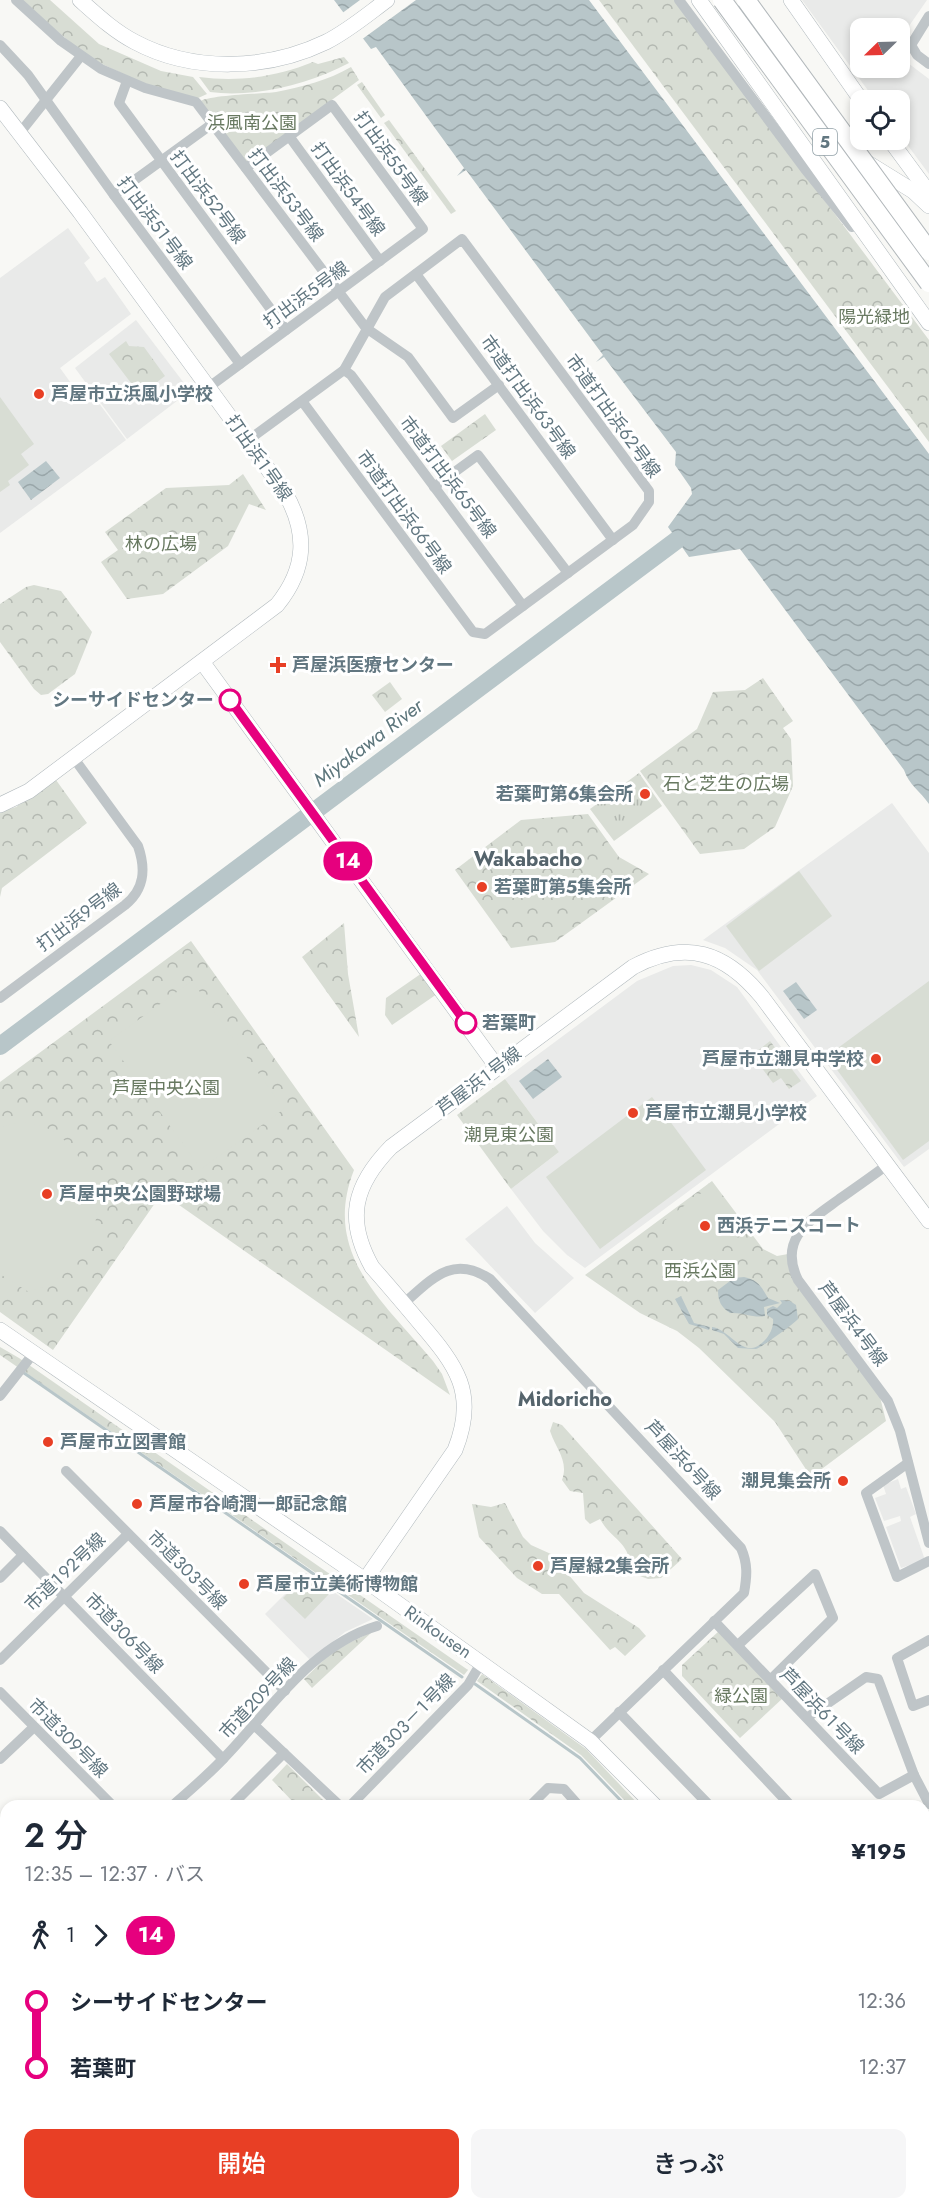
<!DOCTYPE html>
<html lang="ja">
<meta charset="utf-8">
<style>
body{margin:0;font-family:Jost,"Noto Sans JP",sans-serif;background:#f6f6f7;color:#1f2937;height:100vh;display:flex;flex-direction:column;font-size:22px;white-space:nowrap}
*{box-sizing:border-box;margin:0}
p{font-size:20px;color:#747a83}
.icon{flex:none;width:33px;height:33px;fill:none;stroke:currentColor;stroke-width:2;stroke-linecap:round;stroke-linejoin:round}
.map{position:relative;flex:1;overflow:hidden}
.panel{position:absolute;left:0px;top:1800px;width:930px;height:410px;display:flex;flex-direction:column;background:#fff;border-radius:18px 18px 0 0;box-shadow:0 3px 9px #0003}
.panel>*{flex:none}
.badge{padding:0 12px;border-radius:20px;font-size:21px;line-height:39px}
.needle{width:39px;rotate:247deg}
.buttons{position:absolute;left:850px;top:18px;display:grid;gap:12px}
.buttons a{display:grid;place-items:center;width:60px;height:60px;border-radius:12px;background:#fff;box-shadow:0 3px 9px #0003;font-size:30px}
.map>.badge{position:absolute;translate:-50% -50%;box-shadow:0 0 0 3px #fff}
.legs{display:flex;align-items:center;gap:9px;height:66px;padding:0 24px;font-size:20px}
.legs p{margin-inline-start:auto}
.overview{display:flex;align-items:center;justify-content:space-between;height:102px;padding:0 24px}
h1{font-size:33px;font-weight:600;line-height:45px}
.primary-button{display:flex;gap:12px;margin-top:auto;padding:12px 24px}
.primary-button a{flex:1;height:69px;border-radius:12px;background:#e83f25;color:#fff;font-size:24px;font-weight:600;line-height:69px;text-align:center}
.primary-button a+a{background:#f6f6f7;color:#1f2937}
ul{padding:0 24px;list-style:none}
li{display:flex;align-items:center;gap:21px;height:66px;font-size:22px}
li i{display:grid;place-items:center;width:9px;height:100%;margin:0 8px;background:currentColor}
li i::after{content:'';width:15px;height:15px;margin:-8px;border:4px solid;border-radius:50%;background:#fff}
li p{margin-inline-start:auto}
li:first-child i{background:linear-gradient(#0000 50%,currentColor 0)}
li:last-child i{background:linear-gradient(currentColor 50%,#0000 0)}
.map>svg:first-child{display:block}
.built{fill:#e9eae9}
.grass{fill:url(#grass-tufts)}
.forest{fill:url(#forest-crowns)}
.pitch{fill:#d8ddd4}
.water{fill:url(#water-waves)}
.pier{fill:#f8f8f5}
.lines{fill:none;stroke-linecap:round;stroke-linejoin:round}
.stream{stroke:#b8c6c9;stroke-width:3}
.river{stroke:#b8c6c9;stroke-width:18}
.secondary-casing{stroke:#b1b9bd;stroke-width:16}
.street{stroke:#bfc5c8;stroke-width:10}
.secondary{stroke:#fff;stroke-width:15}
.highway-bridge-casing{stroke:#b2b8bb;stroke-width:20;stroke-linecap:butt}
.highway-bridge{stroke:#fff;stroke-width:18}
.line-1-casing{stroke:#fff;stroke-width:14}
.line-1{stroke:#e6007e;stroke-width:9}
.poi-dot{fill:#e83f25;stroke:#fff;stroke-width:2}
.stop-1-dot{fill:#fff;stroke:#e6007e;stroke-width:3}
.labels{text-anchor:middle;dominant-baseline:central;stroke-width:6;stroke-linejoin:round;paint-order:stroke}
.shield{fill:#fff;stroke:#91a0a7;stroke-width:1.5}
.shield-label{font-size:16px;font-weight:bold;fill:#627781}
.park-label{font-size:18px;fill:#687961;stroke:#fff}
.street-label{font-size:18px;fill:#627781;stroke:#fff}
.poi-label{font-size:18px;font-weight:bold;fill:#627781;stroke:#fff;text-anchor:start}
.stop-label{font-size:18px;font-weight:bold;fill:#627781;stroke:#fff;text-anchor:end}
.water-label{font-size:20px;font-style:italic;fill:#5d767c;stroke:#fff}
.neighbourhood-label{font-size:20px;font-weight:bold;fill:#55646c;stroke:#fff}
</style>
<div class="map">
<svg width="929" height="2209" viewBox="0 0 929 2209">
<defs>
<pattern id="grass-tufts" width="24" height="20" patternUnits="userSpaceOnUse" patternTransform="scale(1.5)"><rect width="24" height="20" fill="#d8ddd4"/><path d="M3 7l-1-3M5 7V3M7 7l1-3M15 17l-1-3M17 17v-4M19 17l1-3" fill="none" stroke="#b3b8b1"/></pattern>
<pattern id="forest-crowns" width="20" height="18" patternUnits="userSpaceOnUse" patternTransform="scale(1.5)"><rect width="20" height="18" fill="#d8ddd4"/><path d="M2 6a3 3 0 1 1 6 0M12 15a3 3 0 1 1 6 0" fill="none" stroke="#b3b8b1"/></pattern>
<pattern id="water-waves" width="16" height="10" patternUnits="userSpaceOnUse" patternTransform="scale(1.5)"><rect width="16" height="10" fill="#b8c6c9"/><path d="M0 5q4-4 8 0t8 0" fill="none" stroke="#99a6a9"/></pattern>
</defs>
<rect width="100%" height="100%" fill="#f8f8f5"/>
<!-- built -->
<g class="built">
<polygon points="802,0 927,0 900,39 900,28 861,28 861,68 900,68 900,57 929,79 929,174 900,135 900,100 875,100"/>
<polygon points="68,228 90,258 84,263 97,282 105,277 131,314 60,368 81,397 90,391 126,440 0,533 0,278"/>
<polygon points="136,320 190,391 127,439 75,368"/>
<polygon points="892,803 929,853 929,1149 904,1167 757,970 725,948 703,940"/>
<polygon points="691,965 711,970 737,987 817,1096 585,1268 567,1255 543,1231 511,1189 559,1152 505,1079 637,981 673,966"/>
<polygon points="507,1206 535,1243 574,1278 535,1313 465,1239"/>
<polygon points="898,1479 901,1489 906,1487 916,1514 910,1517 925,1560 901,1568 886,1527 901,1521 900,1516 884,1521 875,1498 886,1494 883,1485"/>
<polygon points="306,1573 373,1619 345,1632 310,1660 265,1614"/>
</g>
<!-- grass -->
<polygon class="grass" points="639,773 662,806 614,841 590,809"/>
<!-- forest -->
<g class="forest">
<polygon points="20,0 50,0 99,44 161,71 193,77 207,94 196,99 156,89 89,58"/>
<polygon points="599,0 675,0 929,340 929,442"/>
<path d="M344,57l5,6c-40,21 -94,35 -139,29l-11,-15c40,5 77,0 114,-15l5,2z"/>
<path d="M351,67l8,13 -113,83 -47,-61c9,-7 62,-8 77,-10 26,-5 53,-12 75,-25z"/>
<polygon points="362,82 385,115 381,118 357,85"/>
<polygon points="389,120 456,211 451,214 384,123"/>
<polygon points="126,341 129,346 144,347 165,376 140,395 109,354"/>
<polygon points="485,414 496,430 452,461 441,446"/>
<polygon points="243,474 266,510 249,504 228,546 163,594 127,599 101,562 118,550 105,532 166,488 229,485"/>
<polygon points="34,585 61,591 92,632 75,674 48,694 41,695 34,689 0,642 0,604 26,587"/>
<polygon points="763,678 793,721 783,728 791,739 793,786 775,827 744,849 700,854 640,771 697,729 713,692 745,690"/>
<polygon points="390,682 402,699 385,712 372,695"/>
<polygon points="56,780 87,823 2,888 0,897 0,812 16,807"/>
<polygon points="588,814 619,857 649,874 555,942 511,948 455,870 521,820"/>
<polygon points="344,923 348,974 359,1037 302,957"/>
<path d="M191,941l163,229c-33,84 30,132 79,191l9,13 8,21 -288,-202 -109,157 -53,-38v-230z"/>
<polygon points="422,973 437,994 392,1025 385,1015 386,998"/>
<polygon points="770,1041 801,1081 789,1089 781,1078 773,1083 752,1055"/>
<polygon points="505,1079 559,1152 511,1189 457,1115"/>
<polygon points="712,1181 763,1249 777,1256 788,1254 788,1266 879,1393 886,1421 811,1477 775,1422 699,1348 677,1331 640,1313 585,1275"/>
<polygon points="0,1347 19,1358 468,1670 464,1675 0,1355"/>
<path d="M553,1422l9,3 120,134 -21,19 -13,1 -16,-6c-3,-34 -19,-31 -32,-54l-10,5 -5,-5 -2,-26 -13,-2 -8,-11c7,-19 -6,-31 -12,-49z"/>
<polygon points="505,1503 523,1537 531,1545 551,1554 584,1593 639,1628 646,1636 625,1656 615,1647 610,1650 559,1594 542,1594 517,1578 479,1537 472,1504 491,1507"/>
<polygon points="305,1575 330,1593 305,1619 283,1598"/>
<polygon points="719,1631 783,1698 740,1738 682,1676 682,1665"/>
<polygon points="372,1632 312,1688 304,1679 334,1650"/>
<polygon points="482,1674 586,1749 640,1806 630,1806 581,1755 477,1681"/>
<polygon points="287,1764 329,1806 296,1805 272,1780"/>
</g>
<!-- pitch -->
<g class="pitch">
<polygon points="0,397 34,444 21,454 29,465 8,481 10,485 0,492"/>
<polygon points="799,871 832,916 759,971 726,926"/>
<polygon points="192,981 284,1109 201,1169 109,1041"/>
<polygon points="929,981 929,1141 903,1160 827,1056"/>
<polygon points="652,1097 706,1170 600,1249 546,1177"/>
<path d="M22,1122c8,2 19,3 27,7 36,20 59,74 41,112 -3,7 -10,13 -14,19 -13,16 -28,29 -49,31l-27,-17v-147z"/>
<polygon points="712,1185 745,1231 698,1266 664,1221"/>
<polygon points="523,2204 635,2204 625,2209 513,2209"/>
</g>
<!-- water -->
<g class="water">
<path d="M334,0h255l340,454v350c-9,-13 -20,-19 -25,-34l-164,-221 -51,8 -21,-30 24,-33 -1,-6 -16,-23 1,-13 -72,-95 -8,5 7,-7 -137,-185 -9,6 7,-8 -88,-121 -5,2z"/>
<polygon points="46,461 60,478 31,500 18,482"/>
<polygon points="796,982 817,1010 804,1019 783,991"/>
<polygon points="548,1059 562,1077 533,1099 519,1081"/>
<path d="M744,1277c14,3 17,9 24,21l12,5 -16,4 1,9c-13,2 -22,-4 -35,-3 -9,-6 -12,-12 -12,-23l16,-12z"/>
<polygon points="681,1296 694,1323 710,1327 709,1330 689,1324 675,1299"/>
<path d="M780,1300l10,1 6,4 2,14c-3,4 -36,28 -42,30l-18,-1 -14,-14 -12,-4v-3c20,3 32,36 53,13 5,-5 9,-14 8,-21l-6,-4v-6l6,-3 4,2 5,-5z"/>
<polygon points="929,2089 929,2120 924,2123 924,2092"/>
</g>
<!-- pier -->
<polygon class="pier" points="360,0 416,0 361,40 341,14"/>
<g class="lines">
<!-- stream -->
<g class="stream">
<polyline points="24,1373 462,1677"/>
<polyline points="475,1684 580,1758 626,1806"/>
</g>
<!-- river -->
<g class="river">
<polyline points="0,1046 677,540"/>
<polyline points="737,2209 748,2204"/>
</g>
<!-- secondary casing -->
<g class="secondary-casing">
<g id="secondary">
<path d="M80,0c18,16 34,31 55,42 58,31 133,28 191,0 22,-11 42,-28 61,-42"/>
<polyline points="699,0 929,323"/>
<polyline points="791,0 861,100"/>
<path d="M0,108l80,104 204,279c24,41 23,77 -7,114l-248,186 -29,14"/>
<polyline points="824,136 913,191 929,206"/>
<polyline points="890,140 929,193"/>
<polyline points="203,663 497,1067"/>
<polyline points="0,1330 365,1580 590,1741 655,1806"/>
<path d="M365,1580l90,-130c23,-57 1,-85 -35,-127 -16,-19 -32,-38 -48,-56 -27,-48 -18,-82 19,-120l242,-180c53,-28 92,-15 129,30l167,224"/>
<polyline points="924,1978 929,1976"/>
<polyline points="924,2140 929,2137"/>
<polyline points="484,2209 493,2204"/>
<polyline points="666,2209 676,2204"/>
<polyline points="800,2209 810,2204"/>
</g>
</g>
<!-- street -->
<g class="street">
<polyline points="16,0 61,41 101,69 145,88 196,102 366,328 408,357 453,418 499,385"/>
<polyline points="679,0 805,169 852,227"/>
<polyline points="929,16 911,45 917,55 929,64"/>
<polyline points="0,45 28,75 114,195 240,364"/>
<polyline points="127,81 119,103 286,330"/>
<polyline points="19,134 81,56"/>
<polyline points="289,136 380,261"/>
<polyline points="114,195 212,124"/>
<polyline points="416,274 613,540"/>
<polyline points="344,370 351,375 523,606"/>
<polyline points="209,387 423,229 332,105 246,168"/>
<polyline points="247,441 344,370 385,297 462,239 649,491 649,502 633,525 485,634 473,632 302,401"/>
<polyline points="434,487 478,455 568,573"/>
<path d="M0,998l125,-93c20,-16 21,-36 13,-59l-65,-89"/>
<path d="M887,1165c-16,12 -32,23 -49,35 -29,21 -60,39 -40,80l90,121 12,30 29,112"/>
<path d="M403,1304c29,-25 49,-50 87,-25l251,269c7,16 6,28 3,45l-154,148"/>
<polyline points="0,1396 33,1354"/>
<polyline points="908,1463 866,1493 897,1577 929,1561"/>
<polyline points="66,1471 285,1691"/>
<polyline points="0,1531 223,1759"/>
<polyline points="0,1578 23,1555"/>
<polyline points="714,1621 879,1794 914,1775"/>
<polyline points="929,1640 897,1658 913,1706 929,1700"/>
<polyline points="738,1645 815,1574 833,1618 770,1680"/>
<polyline points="0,1660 128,1534"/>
<polyline points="663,1670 791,1806"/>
<polyline points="0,1692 113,1806"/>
<polyline points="619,1712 710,1806"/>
<polyline points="808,1717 866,1677 878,1679 914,1775 929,1804"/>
<polyline points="254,1725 340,1806"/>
<polyline points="0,1759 34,1727"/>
<path d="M172,1806c17,-15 35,-30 51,-47 46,-47 87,-113 154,-133"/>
<polyline points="231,1806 284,1753"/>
<polyline points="350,1806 468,1685 481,1663"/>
<polyline points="530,1806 548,1788 564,1789 579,1806"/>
<polyline points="924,1843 929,1841"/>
<polyline points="0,1854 6,1860"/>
<polyline points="924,1912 929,1909"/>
<polyline points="0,1948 6,1939"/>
<polyline points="0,2118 6,2124"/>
<polyline points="132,2204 136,2209"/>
<polyline points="278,2204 283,2209"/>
<polyline points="392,2204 395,2209"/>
<polyline points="47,2209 53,2204"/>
<polyline points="915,2209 929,2202"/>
</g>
<!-- secondary -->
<use href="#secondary" class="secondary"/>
<!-- highway-bridge casing -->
<g class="highway-bridge-casing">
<g id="highway-bridge">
<polyline points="722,0 929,283"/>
<polyline points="746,0 929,251"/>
</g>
</g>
<!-- highway-bridge -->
<use href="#highway-bridge" class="highway-bridge"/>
</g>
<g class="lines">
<!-- line-1 casing -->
<g class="line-1-casing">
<polyline id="line-1" points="230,700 466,1023"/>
</g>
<!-- line-1 -->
<use href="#line-1" class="line-1"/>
</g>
<!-- markers -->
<g class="poi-dot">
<circle cx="39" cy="394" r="6"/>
<path d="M275 656h6v6h6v6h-6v6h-6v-6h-6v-6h6z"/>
<circle cx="645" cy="794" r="6"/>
<circle cx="482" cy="887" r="6"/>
<circle cx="876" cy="1059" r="6"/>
<circle cx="633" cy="1113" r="6"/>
<circle cx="47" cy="1194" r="6"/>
<circle cx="705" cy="1226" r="6"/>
<circle cx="48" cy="1442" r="6"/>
<circle cx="843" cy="1481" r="6"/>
<circle cx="137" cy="1504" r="6"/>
<circle cx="538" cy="1566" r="6"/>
<circle cx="244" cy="1584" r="6"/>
</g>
<g class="stop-1-dot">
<circle cx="230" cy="700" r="10"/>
<circle cx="466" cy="1023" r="10"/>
</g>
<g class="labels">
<!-- shield labels -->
<rect class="shield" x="813" y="129" width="24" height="26" rx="4.5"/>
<g class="shield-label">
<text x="825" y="142">5</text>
</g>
<!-- park labels -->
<g class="park-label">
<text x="252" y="123">浜風南公園</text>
<text x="874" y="317">陽光緑地</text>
<text x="161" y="544">林の広場</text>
<text x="726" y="784">石と芝生の広場</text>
<text x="166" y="1088">芦屋中央公園</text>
<text x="509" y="1135">潮見東公園</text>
<text x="700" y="1271">西浜公園</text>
<text x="741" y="1696">緑公園</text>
</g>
<!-- street labels -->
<g class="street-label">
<text transform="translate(391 158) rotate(54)">打出浜５５号線</text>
<text transform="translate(348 189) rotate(54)">打出浜５４号線</text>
<text transform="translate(286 195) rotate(53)">打出浜５３号線</text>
<text transform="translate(208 197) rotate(53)">打出浜５２号線</text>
<text transform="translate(155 223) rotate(53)">打出浜５１号線</text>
<text transform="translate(306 295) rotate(-36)">打出浜５号線</text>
<text transform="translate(528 397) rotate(54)">市道打出浜６３号線</text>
<text transform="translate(613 416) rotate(54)">市道打出浜６２号線</text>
<text transform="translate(259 458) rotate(55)">打出浜１号線</text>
<text transform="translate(448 477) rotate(53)">市道打出浜６５号線</text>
<text transform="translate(404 512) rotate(54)">市道打出浜６６号線</text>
<text transform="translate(79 917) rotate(-37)">打出浜９号線</text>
<text transform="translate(479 1081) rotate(-37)">芦屋浜１号線</text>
<text transform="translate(853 1324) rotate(53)">芦屋浜４号線</text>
<text transform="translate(683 1460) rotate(47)">芦屋浜６号線</text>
<text transform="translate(187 1570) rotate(45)">市道３０３号線</text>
<text transform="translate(65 1572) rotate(-44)">市道１９２号線</text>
<text transform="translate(438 1632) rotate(35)">Rinkousen</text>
<text transform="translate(124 1633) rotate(46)">市道３０６号線</text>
<text transform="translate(258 1698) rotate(-47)">市道２０９号線</text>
<text transform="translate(822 1711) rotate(46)">芦屋浜６１号線</text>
<text transform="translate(406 1724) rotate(-46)">市道３０３－１号線</text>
<text transform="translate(68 1738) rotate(45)">市道３０９号線</text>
</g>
<!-- poi labels -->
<g class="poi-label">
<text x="51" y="394">芦屋市立浜風小学校</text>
<text x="292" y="665">芦屋浜医療センター</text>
<text x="633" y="794" text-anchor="end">若葉町第６集会所</text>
<text x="494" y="887">若葉町第５集会所</text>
<text x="864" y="1059" text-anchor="end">芦屋市立潮見中学校</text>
<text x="645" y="1113">芦屋市立潮見小学校</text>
<text x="59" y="1194">芦屋中央公園野球場</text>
<text x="717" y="1226">西浜テニスコート</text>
<text x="60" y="1442">芦屋市立図書館</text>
<text x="831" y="1481" text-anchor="end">潮見集会所</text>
<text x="149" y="1504">芦屋市谷崎潤一郎記念館</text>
<text x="550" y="1566">芦屋緑２集会所</text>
<text x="256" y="1584">芦屋市立美術博物館</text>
</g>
<!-- stop labels -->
<g class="stop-label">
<text x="214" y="700">シーサイドセンター</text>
<text x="482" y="1023" text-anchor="start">若葉町</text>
</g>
<!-- water labels -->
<g class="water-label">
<text transform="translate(368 743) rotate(-37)">Miyakawa River</text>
</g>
<!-- neighbourhood labels -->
<g class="neighbourhood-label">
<text x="528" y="859">Wakabacho</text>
<text x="565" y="1399">Midoricho</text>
</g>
</g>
</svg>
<div class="buttons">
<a><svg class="needle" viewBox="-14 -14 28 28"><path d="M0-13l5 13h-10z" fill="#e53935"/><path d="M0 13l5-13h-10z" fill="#747a83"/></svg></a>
<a><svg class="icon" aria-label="locate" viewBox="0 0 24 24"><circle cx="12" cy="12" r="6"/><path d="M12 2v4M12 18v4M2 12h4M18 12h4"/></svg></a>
</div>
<b class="badge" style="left:348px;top:861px;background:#e6007e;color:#fff">14</b>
<section class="panel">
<div class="overview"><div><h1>2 分</h1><p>12:35 – 12:37 · バス</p></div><b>¥195</b></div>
<div class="legs"><svg class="icon" aria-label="walk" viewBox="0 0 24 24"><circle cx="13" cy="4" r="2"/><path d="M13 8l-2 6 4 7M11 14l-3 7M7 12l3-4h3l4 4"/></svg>1<svg class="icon" aria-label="forward" viewBox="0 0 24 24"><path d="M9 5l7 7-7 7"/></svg><b class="badge" style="background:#e6007e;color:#fff">14</b></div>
<ul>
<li><i style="color:#e6007e"></i><b>シーサイドセンター</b><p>12:36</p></li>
<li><i style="color:#e6007e"></i><b>若葉町</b><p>12:37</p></li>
</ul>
<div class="primary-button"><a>開始</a><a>きっぷ</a></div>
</section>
</div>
